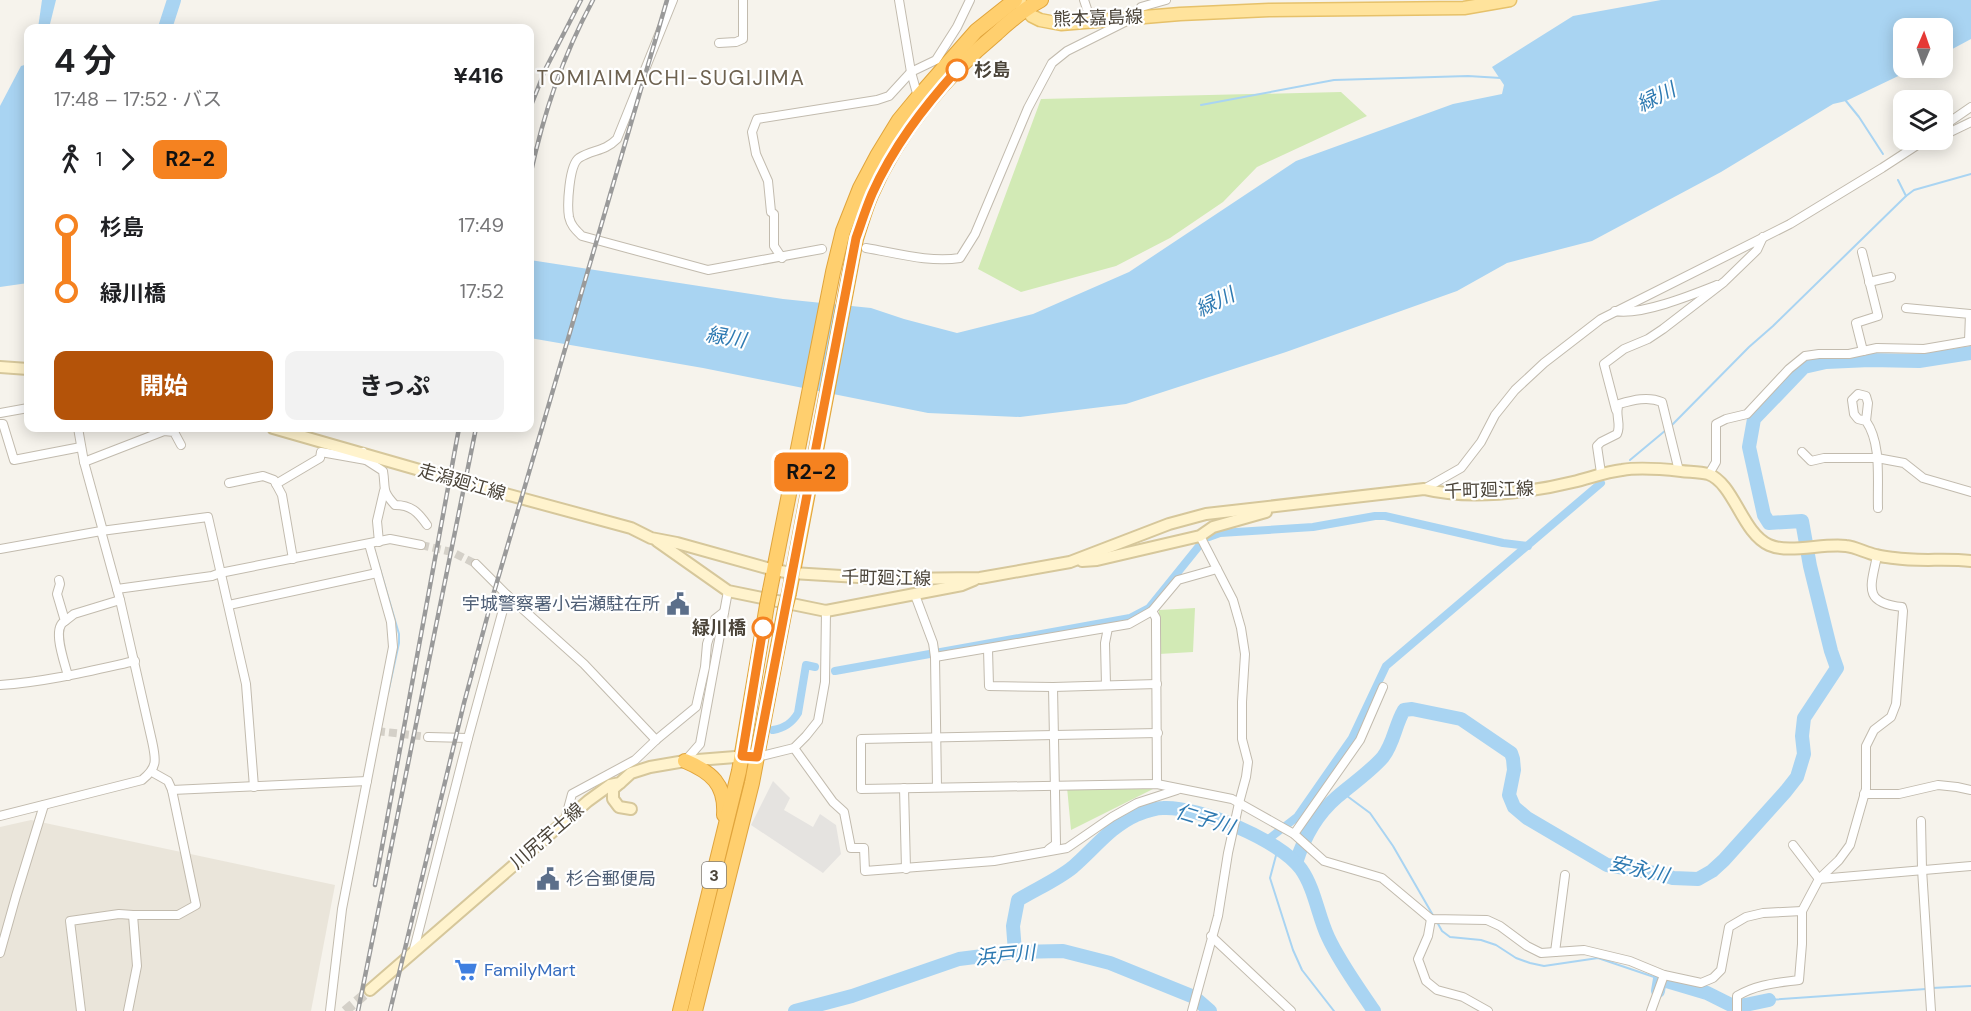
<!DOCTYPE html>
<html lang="ja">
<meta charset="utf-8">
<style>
body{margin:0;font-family:"DM Sans","Noto Sans JP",sans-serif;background:#f2f2f2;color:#202124;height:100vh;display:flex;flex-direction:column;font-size:22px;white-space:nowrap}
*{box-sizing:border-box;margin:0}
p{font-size:20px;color:#757577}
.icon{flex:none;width:33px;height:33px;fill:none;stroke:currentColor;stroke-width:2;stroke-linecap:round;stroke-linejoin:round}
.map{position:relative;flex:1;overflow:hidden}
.panel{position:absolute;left:24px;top:24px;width:510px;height:408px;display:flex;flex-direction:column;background:#fff;border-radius:12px;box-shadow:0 3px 15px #0003}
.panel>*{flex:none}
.badge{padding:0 12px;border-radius:9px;font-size:21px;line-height:39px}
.needle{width:39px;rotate:2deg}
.buttons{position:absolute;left:1893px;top:18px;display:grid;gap:12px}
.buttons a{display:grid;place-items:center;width:60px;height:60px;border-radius:12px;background:#fff;box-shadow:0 3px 15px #0003;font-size:30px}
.map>.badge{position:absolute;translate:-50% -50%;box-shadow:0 0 0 3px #fff}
.legs{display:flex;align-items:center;gap:9px;height:66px;padding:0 30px;font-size:20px}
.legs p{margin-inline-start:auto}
.headline{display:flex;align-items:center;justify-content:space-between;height:102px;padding:0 30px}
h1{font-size:33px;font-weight:700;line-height:45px}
.action{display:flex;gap:12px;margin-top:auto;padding:12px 30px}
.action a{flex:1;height:69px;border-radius:12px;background:#b45309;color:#fff;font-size:24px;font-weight:700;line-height:69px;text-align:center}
.action a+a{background:#f2f2f2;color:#202124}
ul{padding:0 30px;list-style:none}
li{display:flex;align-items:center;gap:21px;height:66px;font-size:22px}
li i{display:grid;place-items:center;width:9px;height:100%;margin:0 8px;background:currentColor}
li i::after{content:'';width:15px;height:15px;margin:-8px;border:4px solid;border-radius:50%;background:#fff}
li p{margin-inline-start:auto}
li:first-child i{background:linear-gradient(#0000 50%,currentColor 0)}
li:last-child i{background:linear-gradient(currentColor 50%,#0000 0)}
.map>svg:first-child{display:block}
.residential{fill:#eae5da}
.green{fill:#d2eab5}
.parking{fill:#e5e3e0}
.water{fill:#a9d4f2}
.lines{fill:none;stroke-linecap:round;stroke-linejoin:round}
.stream{stroke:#a9d4f2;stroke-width:2}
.canal{stroke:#a9d4f2;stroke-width:8}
.river{stroke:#a9d4f2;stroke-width:14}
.street-tunnel{stroke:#d4d0c8;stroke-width:8;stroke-dasharray:8 4;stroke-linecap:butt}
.secondary-tunnel{stroke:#d4d0c8;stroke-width:10;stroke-dasharray:10 5;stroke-linecap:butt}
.street-casing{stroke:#c2bbae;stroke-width:10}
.secondary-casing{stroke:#d6c79b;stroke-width:14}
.primary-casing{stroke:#e6c16a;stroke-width:15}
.highway-casing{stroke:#e0a43c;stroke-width:16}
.street{stroke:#fff;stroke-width:8}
.secondary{stroke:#fff3cd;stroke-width:10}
.primary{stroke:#ffe39c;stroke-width:12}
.highway{stroke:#ffcf6e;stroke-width:14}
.rail-casing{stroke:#9a9a9a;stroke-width:4.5}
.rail{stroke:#fff;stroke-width:2;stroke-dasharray:7;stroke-linecap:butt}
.highway-bridge-casing{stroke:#e0a43c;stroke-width:16;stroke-linecap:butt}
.highway-bridge{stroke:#ffcf6e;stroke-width:14}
.line-1-casing{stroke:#fff;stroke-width:14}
.line-1{stroke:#f58220;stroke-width:9}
.stop-1-dot{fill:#fff;stroke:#f58220;stroke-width:3}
.labels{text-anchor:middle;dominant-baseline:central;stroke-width:4.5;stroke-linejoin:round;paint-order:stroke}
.shield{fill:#fff;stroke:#817c74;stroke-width:1.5}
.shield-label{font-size:16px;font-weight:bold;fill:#4b4439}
.street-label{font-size:18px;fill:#4b4439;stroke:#fff}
.stop-label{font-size:18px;font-weight:bold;fill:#4b4439;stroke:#fff;text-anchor:start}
.service-label{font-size:18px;fill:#4e5e75;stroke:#fff;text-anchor:end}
.shop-label{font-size:18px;fill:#366cbe;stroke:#fff;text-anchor:start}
.water-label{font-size:20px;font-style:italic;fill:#2e7ab2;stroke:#fff}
.quarter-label{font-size:21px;letter-spacing:1.5px;fill:#6e6250;stroke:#fff}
</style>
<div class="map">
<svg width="1971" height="1011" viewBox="0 0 1971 1011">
<rect width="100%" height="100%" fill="#f6f3ec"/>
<!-- residential -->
<polygon class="residential" points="31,820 335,885 311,1011 0,1011 0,827"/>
<!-- green -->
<g class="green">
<polygon points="1341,92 1367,116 1257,167 1223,202 1170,238 1116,266 1021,292 978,269 1041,99"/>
<polygon points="1195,608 1193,652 1159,654 1159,610"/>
<polygon points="1159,786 1071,830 1067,787"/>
</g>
<!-- parking -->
<polygon class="parking" points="773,781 790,798 784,810 813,827 820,814 836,825 841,854 823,873 751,825"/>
<!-- water -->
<g class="water">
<polygon points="42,0 56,0 49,28 38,28"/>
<polygon points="1661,0 1971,0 1971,39 1943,54 1942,28 1904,28 1904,68 1915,68 1846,101 1833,104 1721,172 1592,241 1507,263 1457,291 1286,352 1126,404 1020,417 928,413 703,368 530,338 530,260 783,299 871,308 904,319 957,333 1033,314 1129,272 1296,161 1453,104 1502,94 1504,85 1492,67 1573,16"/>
<polygon points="28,64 28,283 0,287 0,106 21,66"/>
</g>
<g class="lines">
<!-- stream -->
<g class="stream">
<polyline points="1846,101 1859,117 1883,154"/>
<polyline points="1201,105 1334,80 1468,76 1501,78"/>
<polyline points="1906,196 1914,190 1971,174"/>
<polyline points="1670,427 1749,347 1773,326 1906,196 1898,180"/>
<polyline points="1630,460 1666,430"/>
<polyline points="373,545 399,634 399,643 388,693"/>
<polyline points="1343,793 1370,813 1393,846 1434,917"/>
<polyline points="1278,848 1270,878 1293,950 1302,970 1334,1011"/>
<polyline points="1437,922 1442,931 1450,937 1481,940 1496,945 1516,958 1530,963 1544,966 1598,958 1660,979"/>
<polyline points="1932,988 1971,986"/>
<polyline points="1769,1000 1926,989"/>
</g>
<!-- canal -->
<g class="canal">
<polyline points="1209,537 1220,533 1313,527 1375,516 1385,516 1503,543 1528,546"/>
<polyline points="835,671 1130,618 1149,608 1199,546"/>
<path d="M773,730c12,-2 19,-7 25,-17l8,-48 9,2"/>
<polyline points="1266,841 1297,817 1352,738 1386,666 1601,483"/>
</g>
<!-- river -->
<g class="river">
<polyline points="165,28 174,0"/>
<path d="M1296,863c8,-26 20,-48 41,-66 15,-13 33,-25 46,-40 11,-14 12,-32 21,-47l8,-1 49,10 50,34 2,6 1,11 -5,25 5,12 13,11 80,47 53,9 13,4 25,1 14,-8 12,-11 62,-69 11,-14 7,-23 -2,-18 2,-18 33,-50 -6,-17 -21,-85 -8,-45 -33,2 -5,-8 -15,-68 5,-28 50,-52 22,-5 44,-2 49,1 52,-8"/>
<path d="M1015,952l-2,-26 5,-26c18,-11 39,-20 55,-33 21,-18 38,-41 63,-52 8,-3 18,-7 27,-7 35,-2 117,32 138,61 14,20 17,47 27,68 12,26 30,50 46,74"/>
<polyline points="1658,991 1660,979 1707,993 1735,1007 1769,1000"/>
<polyline points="795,1011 852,996 959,959 1015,952 1063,951 1110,963 1194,997 1210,1011"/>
</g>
<!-- street-tunnel -->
<g class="street-tunnel">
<polyline points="421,545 452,552 476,564"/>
<polyline points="377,731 428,737"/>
</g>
<!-- secondary-tunnel -->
<polyline class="secondary-tunnel" points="345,1011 370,990"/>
<!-- street casing -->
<g class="street-casing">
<g id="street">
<path d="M673,0l-56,139c-13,13 -24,10 -38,19 -10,7 -12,47 -10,59 2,9 7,13 13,19l126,34 114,-21"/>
<polyline points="899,0 911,72 918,97"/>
<polyline points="1084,0 1089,15 1095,21"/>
<polyline points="719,43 736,42 743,39 743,0"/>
<polyline points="1942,127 1971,107"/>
<polyline points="1942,136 1971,122"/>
<path d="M866,248c30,5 64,15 94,10l15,-24 53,-126 24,-45 15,-12 68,-34 6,-10 25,-7"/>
<polyline points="1862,252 1878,316 1856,323 1863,351"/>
<polyline points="782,258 774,246 774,214 771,212 768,181 756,154 752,132 757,119 877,100 889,96 911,72 936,60 957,27 970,0"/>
<polyline points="1869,282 1891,277"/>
<polyline points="1906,308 1970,314 1969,341"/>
<path d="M1615,311c25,5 77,-16 102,-26"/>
<polyline points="1616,410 1604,364 1624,349 1648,339 1663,329 1724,282 1757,250 1763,237"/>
<polyline points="0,413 28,408"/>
<path d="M1866,421l2,-18 -2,-7 -8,-2 -6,6 2,14 4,5 8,2c16,23 11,59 12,87"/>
<polyline points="0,424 3,424 14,460 81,447"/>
<polyline points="78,428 84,462 103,531"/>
<path d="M363,452l3,8 17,11c3,18 -2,19 12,34 16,0 23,7 32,20"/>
<polyline points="1802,452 1811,461 1824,458 1877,458 1904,463 1923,478 1971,492"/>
<polyline points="84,462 164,431 174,432 181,445"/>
<path d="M1601,473l-4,-27 4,-4 16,-8c5,-10 -3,-20 2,-30 14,-4 29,-8 43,-2l17,69"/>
<polyline points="1709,474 1716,462 1716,424 1726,419 1747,414 1789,369 1805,356 1819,354 1849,354 1877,348 1924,349 1971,341"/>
<polyline points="229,483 263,476 274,480 282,495 293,559"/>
<polyline points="276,484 320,458 321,452 366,460"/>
<polyline points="1424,489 1461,468 1481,442 1495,415 1515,390 1544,363 1601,319 1790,224 1882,168 1925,140"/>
<polyline points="379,542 377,521 384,491"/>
<polyline points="0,549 101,531 208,517 246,684 254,787"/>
<polyline points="476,564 507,595 584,664 656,740"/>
<path d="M59,580l1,4 -3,10 8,27c-14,7 0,42 3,55"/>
<polyline points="117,589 212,576 220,573 390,539 421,545"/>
<polyline points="915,595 933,643 935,657 937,787"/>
<polyline points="229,605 377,573"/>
<polyline points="1152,611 1156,618 1156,628 1157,784"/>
<polyline points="65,621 74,614 120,600"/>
<polyline points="988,649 989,686 1053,687 1157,684"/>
<polyline points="935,657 1129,624 1152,611 1178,580 1217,569"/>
<path d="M0,685c46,-3 90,-14 135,-24"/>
<polyline points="1106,685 1105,643 1108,628"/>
<polyline points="1158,733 861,739 861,789 1157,784 1232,799 1294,834 1324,861 1382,878 1431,919 1487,920 1500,926 1527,946 1541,953 1584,950 1630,961 1664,975 1701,983 1713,978 1721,970 1729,927 1746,917 1763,913 1802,911"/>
<polyline points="428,737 468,738"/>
<polyline points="794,748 833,802 844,812 851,848 864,848 865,871 994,861 1067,848 1112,817 1137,803 1177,790"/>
<polyline points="757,757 794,748 806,736 818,721 825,682 826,611"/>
<polyline points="685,761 700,744 728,591"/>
<polyline points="904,788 906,869"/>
<polyline points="172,790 367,781"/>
<polyline points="1864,794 1899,794 1938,785 1957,787 1971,790"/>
<path d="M0,816l142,-36c16,-13 14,-20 10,-39l-32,-141 -19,-69"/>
<polyline points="565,820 572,794 635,760 656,740 696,707 705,667 707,644 715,619 724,612"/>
<polyline points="1921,821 1922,869 1931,1011"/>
<polyline points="1294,834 1360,740 1383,687"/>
<polyline points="1793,845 1819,879"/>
<polyline points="1049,849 1056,844 1053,687"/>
<polyline points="1819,879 1971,866"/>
<polyline points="1431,919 1428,936 1418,959 1426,981 1437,990 1463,997 1488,1011"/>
<polyline points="1211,936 1291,1011"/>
<polyline points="1555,952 1565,875"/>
<polyline points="0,953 16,896 44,805"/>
<polyline points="413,953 468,738 507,595"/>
<polyline points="81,1011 70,921 119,914 133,915"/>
<polyline points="128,1011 137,966 133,915 178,915 196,905 172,790 168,781 152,772"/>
<polyline points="330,1011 342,909 393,647 391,622 369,544"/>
<polyline points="1192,1011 1218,916 1228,853 1239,803 1246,777 1248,762 1242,739 1242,702 1245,654 1241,628 1233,600 1200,536"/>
<polyline points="1651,1011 1664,975"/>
<path d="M1737,1011v-15c20,-12 40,-13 62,-16l3,-36v-33l17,-32 20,-19 11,-15 16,-56v-43l8,-16 17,-13 5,-13 7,-93 -1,-4c-40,-4 -31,-21 -25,-51"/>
</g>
</g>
<!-- secondary casing -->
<g class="secondary-casing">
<g id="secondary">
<polyline points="0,367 28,369"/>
<path d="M273,428l192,55 166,45 20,10 26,5 97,27 18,3 99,6 89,-1 90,-16 99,-38 37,-10 218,-25c45,11 105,4 149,-7 17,-4 32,-10 49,-12 18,-3 40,-1 59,1 8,1 19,1 27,3 26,9 34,59 61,71 20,9 54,-2 77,1 10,1 20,7 30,9 6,2 12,2 18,3 25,4 51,0 77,3"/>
<polyline points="657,541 728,591 826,611 962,585 974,580"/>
<polyline points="1082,561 1097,560 1200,536 1213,527 1266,512"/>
<polyline points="620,783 613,789 613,799 619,807 631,809"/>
<polyline points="370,990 588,801 610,785 620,783 631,773 650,767 685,761 748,756"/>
</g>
</g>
<!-- primary casing -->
<g class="primary-casing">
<polyline id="primary" points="1021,4 1032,16 1040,20 1061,24 1180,14 1269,10 1464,8 1510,0"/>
</g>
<!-- highway casing -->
<g class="highway-casing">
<g id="highway">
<polyline points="770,590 833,272 843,231 860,188 877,156 899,120 918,97 976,31 1015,0"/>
<path d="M789,593l67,-354c5,-15 9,-30 15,-44 27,-63 74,-119 126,-162 14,-13 27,-24 44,-33"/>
<path d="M685,761c26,11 41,23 39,54"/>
<polyline points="680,1011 739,771 767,605"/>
<polyline points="695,1011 752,783 785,609"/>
</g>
</g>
<!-- street -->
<use href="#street" class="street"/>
<!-- secondary -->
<use href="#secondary" class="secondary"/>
<!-- primary -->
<use href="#primary" class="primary"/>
<!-- highway -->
<use href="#highway" class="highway"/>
<!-- rail casing -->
<g class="rail-casing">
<g id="rail">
<polyline points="530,108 546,68 581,0"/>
<path d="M530,176c14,-64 32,-118 63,-176"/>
<polyline points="375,885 459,428"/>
<polyline points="358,1011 476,428"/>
<polyline points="390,1011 464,703 492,599 667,0"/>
</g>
</g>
<!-- rail -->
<use href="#rail" class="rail"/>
<!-- highway-bridge casing -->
<g class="highway-bridge-casing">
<g id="highway-bridge">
<polyline points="767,605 770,590"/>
<polyline points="785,609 789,593"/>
</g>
</g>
<!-- highway-bridge -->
<use href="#highway-bridge" class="highway-bridge"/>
</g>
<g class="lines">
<!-- line-1 casing -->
<g class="line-1-casing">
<path id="line-1" d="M763,628l-21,128 15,1 99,-519c5,-14 10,-30 16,-44 21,-47 51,-86 85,-124"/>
</g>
<!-- line-1 -->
<use href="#line-1" class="line-1"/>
</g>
<!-- icons -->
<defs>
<g id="civic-bare" transform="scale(1.8)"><path d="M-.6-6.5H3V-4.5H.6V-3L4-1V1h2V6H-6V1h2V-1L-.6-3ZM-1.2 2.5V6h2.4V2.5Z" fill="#5c6f8a" stroke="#fff" stroke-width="2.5" paint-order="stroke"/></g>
<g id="supermarket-bare" transform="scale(1.8)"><path d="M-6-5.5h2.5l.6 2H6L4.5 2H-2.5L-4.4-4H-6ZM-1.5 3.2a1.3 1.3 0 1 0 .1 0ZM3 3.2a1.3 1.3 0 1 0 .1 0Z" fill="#3f7fe0" stroke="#fff" stroke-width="2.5" paint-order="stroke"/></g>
</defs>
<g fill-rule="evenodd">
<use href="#civic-bare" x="678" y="604"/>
<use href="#civic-bare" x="548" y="879"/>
<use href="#supermarket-bare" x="466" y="970"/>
</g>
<!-- markers -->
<g class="stop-1-dot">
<circle cx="957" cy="70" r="10"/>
<circle cx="763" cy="628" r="10"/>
</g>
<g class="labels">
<!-- shield labels -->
<rect class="shield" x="702" y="862" width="24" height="26" rx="4.5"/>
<g class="shield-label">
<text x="714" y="875">3</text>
</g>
<!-- street labels -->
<g class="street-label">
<text transform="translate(1098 18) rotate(-2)">熊本嘉島線</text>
<text transform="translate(462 482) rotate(16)">走潟廻江線</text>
<text transform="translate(1489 490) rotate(-2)">千町廻江線</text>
<text transform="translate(886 578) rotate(1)">千町廻江線</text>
<text transform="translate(547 836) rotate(-41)">川尻宇土線</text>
</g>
<!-- stop labels -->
<g class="stop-label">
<text x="974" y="70">杉島</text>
<text x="746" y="628" text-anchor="end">緑川橋</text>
</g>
<!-- service labels -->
<g class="service-label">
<text x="660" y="604">宇城警察署小岩瀬駐在所</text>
<text x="566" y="879" text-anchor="start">杉合郵便局</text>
</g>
<!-- shop labels -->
<g class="shop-label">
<text x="484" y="970">FamilyMart</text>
</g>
<!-- water labels -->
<g class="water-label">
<text transform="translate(1656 97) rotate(-26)">緑川</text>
<text transform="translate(1215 302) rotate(-26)">緑川</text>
<text transform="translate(726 337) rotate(10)">緑川</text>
<text transform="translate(1205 819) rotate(17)">仁子川</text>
<text transform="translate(1639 869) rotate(13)">安永川</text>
<text transform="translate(1005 955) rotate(-5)">浜戸川</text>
</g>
<!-- quarter labels -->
<g class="quarter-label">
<text x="671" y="78">TOMIAIMACHI-SUGIJIMA</text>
</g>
</g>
</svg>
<div class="buttons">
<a><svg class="needle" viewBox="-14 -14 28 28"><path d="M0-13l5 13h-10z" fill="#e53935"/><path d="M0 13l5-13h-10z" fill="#757577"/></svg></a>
<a><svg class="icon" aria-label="layers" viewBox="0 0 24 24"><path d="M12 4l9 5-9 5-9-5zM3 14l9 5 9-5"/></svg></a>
</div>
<b class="badge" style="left:811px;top:472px;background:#f58220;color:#111">R2-2</b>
<section class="panel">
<div class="headline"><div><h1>4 分</h1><p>17:48 – 17:52 · バス</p></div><b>¥416</b></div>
<div class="legs"><svg class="icon" aria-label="walk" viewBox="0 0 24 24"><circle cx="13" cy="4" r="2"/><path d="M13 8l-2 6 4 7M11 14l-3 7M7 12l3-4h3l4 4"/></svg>1<svg class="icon" aria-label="forward" viewBox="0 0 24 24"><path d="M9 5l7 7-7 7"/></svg><b class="badge" style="background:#f58220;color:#111">R2-2</b></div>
<ul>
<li><i style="color:#f58220"></i><b>杉島</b><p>17:49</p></li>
<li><i style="color:#f58220"></i><b>緑川橋</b><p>17:52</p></li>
</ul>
<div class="action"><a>開始</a><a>きっぷ</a></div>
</section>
</div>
